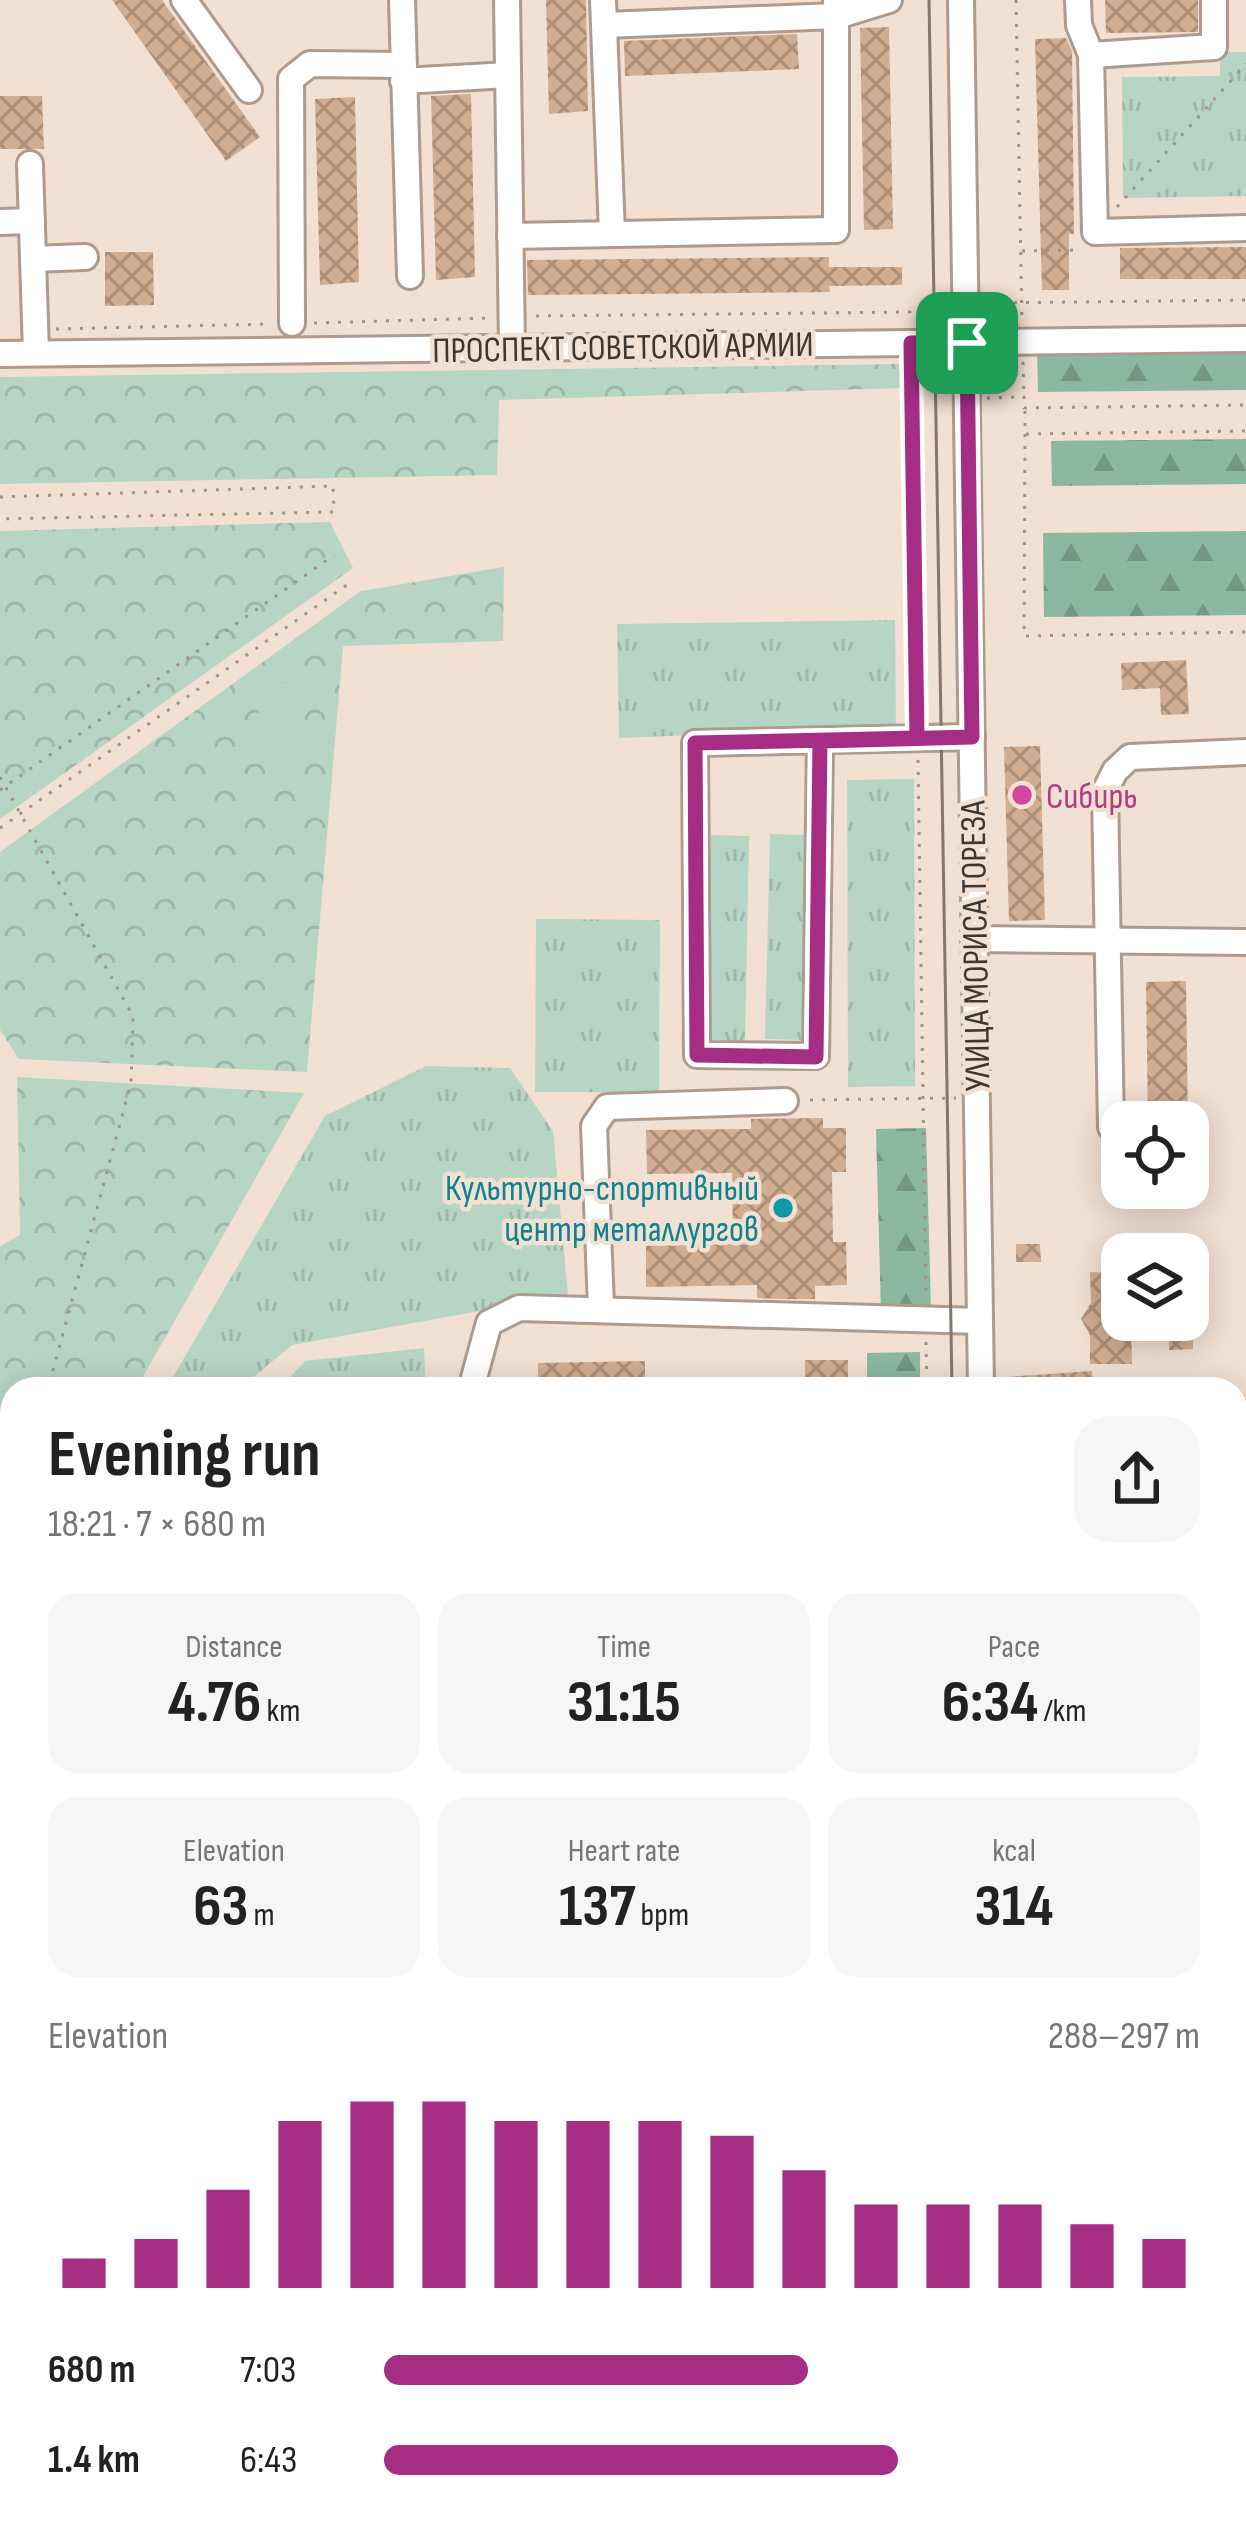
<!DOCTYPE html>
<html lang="en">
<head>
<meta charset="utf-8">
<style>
	body { margin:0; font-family:"Sofia Sans Condensed",sans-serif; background:#f6f6f6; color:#222; height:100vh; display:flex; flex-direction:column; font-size:45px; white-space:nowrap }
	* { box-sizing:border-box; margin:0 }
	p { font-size:39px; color:#767676 }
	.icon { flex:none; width:66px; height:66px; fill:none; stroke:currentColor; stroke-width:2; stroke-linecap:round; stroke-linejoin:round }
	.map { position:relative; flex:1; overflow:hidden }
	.sheet { position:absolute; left:0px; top:1377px; width:1248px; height:1152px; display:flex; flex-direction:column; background:#fff; border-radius:36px 36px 0 0; box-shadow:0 6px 30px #0003 }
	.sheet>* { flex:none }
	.controls { position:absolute; left:1101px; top:1101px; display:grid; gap:24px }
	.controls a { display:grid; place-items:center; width:108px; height:108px; border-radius:24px; background:#fff; box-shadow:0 6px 30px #0003; font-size:60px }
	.pin { position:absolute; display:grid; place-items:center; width:102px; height:102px; color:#fff; margin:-51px; border-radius:24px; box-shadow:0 6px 18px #0006 }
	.round { display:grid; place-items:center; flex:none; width:126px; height:126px; border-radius:36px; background:#f6f6f6 }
	.overview { display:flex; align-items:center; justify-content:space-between; height:204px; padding:0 48px }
	h1 { font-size:66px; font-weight:700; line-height:90px }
	.stats { display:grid; grid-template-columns:repeat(3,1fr); gap:18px; height:204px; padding:12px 48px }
	.stats div { display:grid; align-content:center; border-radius:30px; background:#f6f6f6; text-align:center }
	.stats b { font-size:60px; font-weight:700 }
	.stats small { font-size:33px; font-weight:400 }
	.stats p { font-size:33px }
	.chart { height:336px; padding:24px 48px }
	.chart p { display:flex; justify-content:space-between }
	.chart svg { width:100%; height:216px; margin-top:12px; stroke:#a52d84; stroke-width:6 }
	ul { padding:0 48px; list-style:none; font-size:39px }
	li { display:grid; grid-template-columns:192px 144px 1fr; align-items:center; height:90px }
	li i { height:30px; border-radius:15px; background:#a52d84 }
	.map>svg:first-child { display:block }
	.grass { fill:url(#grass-tufts) }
	.forest { fill:url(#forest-firs) }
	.park { fill:url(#park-crowns) }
	.pitch { fill:#b7d5c5 }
	.building { fill:url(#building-cross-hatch) }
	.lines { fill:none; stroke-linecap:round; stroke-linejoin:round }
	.minor-casing { stroke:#ac9b8e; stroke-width:30 }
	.path { stroke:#a09288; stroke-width:3; stroke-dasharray:3 9; stroke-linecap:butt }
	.minor { stroke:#fff; stroke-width:24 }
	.tram { stroke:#82776e; stroke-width:3 }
	.route-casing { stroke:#fff; stroke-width:24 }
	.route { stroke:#a52d84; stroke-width:15 }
	.hotel-dot { fill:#d1479c; stroke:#f2e0d2; stroke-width:4.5 }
	.culture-dot { fill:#0f9aa8; stroke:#f2e0d2; stroke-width:4.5 }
	.labels { text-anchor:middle; stroke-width:9; stroke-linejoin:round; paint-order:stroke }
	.street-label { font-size:36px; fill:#3e3631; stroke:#f2e0d2 }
	.hotel-label { font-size:36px; fill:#b23c85; stroke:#f2e0d2; text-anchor:start }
	.culture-label { font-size:36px; fill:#0d838f; stroke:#f2e0d2; text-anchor:end }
</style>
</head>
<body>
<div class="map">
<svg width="1246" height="2529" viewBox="0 0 1246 2529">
	<defs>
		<pattern id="grass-tufts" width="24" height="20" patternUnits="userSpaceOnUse" patternTransform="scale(3)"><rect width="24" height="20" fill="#b7d5c5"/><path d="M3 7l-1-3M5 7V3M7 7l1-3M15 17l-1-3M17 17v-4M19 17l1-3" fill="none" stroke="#9eb7aa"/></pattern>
		<pattern id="forest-firs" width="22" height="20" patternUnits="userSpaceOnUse" patternTransform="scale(3)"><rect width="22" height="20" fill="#8cb8a1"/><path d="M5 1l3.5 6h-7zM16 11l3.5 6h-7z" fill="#749684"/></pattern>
		<pattern id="park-crowns" width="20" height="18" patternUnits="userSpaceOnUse" patternTransform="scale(3)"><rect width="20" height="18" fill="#b7d5c5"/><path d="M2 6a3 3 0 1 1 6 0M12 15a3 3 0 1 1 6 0" fill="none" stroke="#9eb7aa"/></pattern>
		<pattern id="building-cross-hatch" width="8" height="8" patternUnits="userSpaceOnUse" patternTransform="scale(3)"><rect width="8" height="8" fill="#d1ad91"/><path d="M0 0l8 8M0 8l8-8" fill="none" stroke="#ab8e77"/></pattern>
	</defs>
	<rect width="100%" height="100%" fill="#f2e0d2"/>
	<!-- grass -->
	<g class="grass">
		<path d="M 1220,52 L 1246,52 L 1246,196 L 1123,198 L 1122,77 L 1220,76 Z"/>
		<path d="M 895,620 L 896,735 L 794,731 L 619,738 L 617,624 Z"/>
		<path d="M 914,779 L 915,1086 L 848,1087 L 847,780 Z"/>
		<path d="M 770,834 L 808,835 L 804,1040 L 765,1039 Z"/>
		<path d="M 711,835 L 749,836 L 745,1041 L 707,1040 Z"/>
		<path d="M 536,919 L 660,920 L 659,1092 L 535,1092 Z"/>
		<path d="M 426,1066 L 510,1068 L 553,1131 L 568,1295 L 292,1345 L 239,1389 L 166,1389 L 325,1116 Z"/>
		<path d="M 424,1348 L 426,1389 L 279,1389 L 305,1361 Z"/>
		<path d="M 12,1453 L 12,1596 L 0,1595 L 0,1457 Z"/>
	</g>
	<!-- forest -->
	<g class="forest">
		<path d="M 1246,345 L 1246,390 L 1038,392 L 1037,347 Z"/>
		<path d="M 1246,439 L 1246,484 L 1052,486 L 1051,441 Z"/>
		<path d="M 1246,531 L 1246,615 L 1044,617 L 1043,533 Z"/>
		<path d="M 926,1128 L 931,1310 L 881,1312 L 876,1129 Z"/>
		<path d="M 920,1352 L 920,1389 L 867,1389 L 867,1353 Z"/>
	</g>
	<!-- park -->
	<g class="park">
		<path d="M 899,364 L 903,388 L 499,400 L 497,475 L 0,484 L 0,377 Z"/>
		<path d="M 330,522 L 353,568 L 0,819 L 0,531 Z"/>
		<path d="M 504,567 L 503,641 L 343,646 L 307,1072 L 19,1059 L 0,1030 L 0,852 L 361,591 Z"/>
		<path d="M 17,1077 L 304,1093 L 136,1389 L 12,1389 L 12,1426 L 0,1429 L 0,1246 L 20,1235 Z"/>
	</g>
	<!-- pitch -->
	<path class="pitch" d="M 307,681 L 300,759 L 255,757 L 261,685 Z"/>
	<!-- building -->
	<g class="building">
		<path d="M 112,0 L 162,0 L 260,137 L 226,161 Z"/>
		<path d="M 546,0 L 586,0 L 588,111 L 549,114 Z"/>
		<path d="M 1105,0 L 1198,0 L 1198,32 L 1106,33 Z"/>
		<path d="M 889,27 L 893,229 L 864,230 L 860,28 Z"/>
		<path d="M 797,34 L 799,69 L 625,76 L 624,41 Z"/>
		<path d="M 1066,38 L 1072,51 L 1074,234 L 1069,234 L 1069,290 L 1042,290 L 1035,39 Z"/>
		<path d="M 471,94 L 475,277 L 436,280 L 431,96 Z"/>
		<path d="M 0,96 L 42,96 L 44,149 L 0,149 Z"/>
		<path d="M 355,97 L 359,282 L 320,285 L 315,99 Z"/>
		<path d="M 1246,247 L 1246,279 L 1120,279 L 1120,248 Z"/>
		<path d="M 105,252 L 153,252 L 154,305 L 105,306 Z"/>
		<path d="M 829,257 L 829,267 L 902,267 L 902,285 L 829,286 L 830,292 L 528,295 L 527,260 Z"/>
		<path d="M 1186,660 L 1189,714 L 1161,715 L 1160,688 L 1122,690 L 1121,663 Z"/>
		<path d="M 1040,746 L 1045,920 L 1009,921 L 1004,747 Z"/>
		<path d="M 1186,981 L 1188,1122 L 1148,1122 L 1146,982 Z"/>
		<path d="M 823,1118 L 823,1128 L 846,1128 L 846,1172 L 832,1172 L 833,1242 L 846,1242 L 847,1285 L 815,1286 L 815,1299 L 788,1299 L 757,1298 L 757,1285 L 646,1287 L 646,1246 L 733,1244 L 732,1173 L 647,1174 L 646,1130 L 751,1129 L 751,1119 Z"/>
		<path d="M 1016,1244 L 1040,1244 L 1041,1262 L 1016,1262 Z"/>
		<path d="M 1090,1272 L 1122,1273 L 1122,1320 L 1131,1320 L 1132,1364 L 1090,1364 L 1090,1335 L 1081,1319 L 1091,1303 Z"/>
		<path d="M 1168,1320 L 1193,1320 L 1193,1349 L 1169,1350 Z"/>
		<rect x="805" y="1360" width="43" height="29"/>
		<path d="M 645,1361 L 645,1389 L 538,1389 L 538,1363 Z"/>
		<path d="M 1092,1371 L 1093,1389 L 1006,1389 L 1006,1377 Z"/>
	</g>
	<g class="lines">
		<!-- minor casing -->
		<g class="minor-casing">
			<g id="minor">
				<path d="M 184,0 L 249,90"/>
				<path d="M 402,0 L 410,276"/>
				<path d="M 507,0 L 512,347"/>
				<path d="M 603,0 L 612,234"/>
				<path d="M 961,0 L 981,1389"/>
				<path d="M 1078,0 L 1079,25 L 1091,55 L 1214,47 L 1214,0"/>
				<path d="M 604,25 L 837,16 L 889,0"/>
				<path d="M 1091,55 L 1095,232 L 1246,228"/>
				<path d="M 403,81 L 508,75"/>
				<path d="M 30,164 L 36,353"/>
				<path d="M 0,222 L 32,221"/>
				<path d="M 510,236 L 836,230 L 836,0"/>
				<path d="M 33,259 L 85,257"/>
				<path d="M 292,323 L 291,79 L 310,64 L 403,65"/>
				<path d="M 0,354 L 1246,339"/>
				<path d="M 820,741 L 816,1056 L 697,1055 L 695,743 L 972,737"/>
				<path d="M 974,939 L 1246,942"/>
				<path d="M 1111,1127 L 1105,791 L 1115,771 L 1130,757 L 1246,752"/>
				<path d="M 601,1308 L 594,1126 L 607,1107 L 785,1101"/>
				<path d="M 471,1389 L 489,1323 L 519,1308 L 980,1321"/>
				<path d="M 1236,1426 L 1246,1414"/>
				<path d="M 1236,1461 L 1246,1471"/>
				<path d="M 1236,1553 L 1246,1563"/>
				<path d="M 1236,1739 L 1246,1750"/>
				<path d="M 0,1815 L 12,1822"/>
				<path d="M 1236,1817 L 1246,1808"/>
				<path d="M 0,1998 L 12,2007"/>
				<path d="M 0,2182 L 12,2192"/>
				<path d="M 1236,2226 L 1246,2218"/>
				<path d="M 1236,2295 L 1246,2305"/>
				<path d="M 0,2352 L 12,2363"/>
				<path d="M 1236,2493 L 1244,2501"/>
				<path d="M 154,2517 L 155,2529"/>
				<path d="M 524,2517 L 525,2529"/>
				<path d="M 633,2517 L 633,2529"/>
				<path d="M 1001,2517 L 1002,2529"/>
			</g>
		</g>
		<!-- path -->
		<g class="path">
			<path d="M 1016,0 L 1022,322"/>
			<path d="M 1117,207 L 1246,64"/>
			<path d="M 1022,251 L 1079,250"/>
			<path d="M 990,303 L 1246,300"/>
			<path d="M 536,316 L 910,312 L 911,318"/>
			<path d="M 314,323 L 490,318"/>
			<path d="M 56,329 L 268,324"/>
			<path d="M 1023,362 L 1024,397"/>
			<path d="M 911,364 L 917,714"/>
			<path d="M 987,398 L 1024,397 L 1024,408 L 1246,405"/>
			<path d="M 1025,411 L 1025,434 L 1246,431"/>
			<path d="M 1025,434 L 1024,636 L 1246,632"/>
			<path d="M 0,497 L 333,486 L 334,512 L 0,519"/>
			<path d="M 918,760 L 926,1296"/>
			<path d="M 0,777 L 133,1016 L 131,1083 L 48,1389"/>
			<path d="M 0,790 L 334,555"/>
			<path d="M 0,828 L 351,582"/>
			<path d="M 810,1100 L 956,1098"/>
			<path d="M 926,1342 L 927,1389"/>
			<path d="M 0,1453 L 12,1448"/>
			<path d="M 0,1667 L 12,1676"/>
			<path d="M 0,1861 L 12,1867"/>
			<path d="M 0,2412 L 12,2412"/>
			<path d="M 213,2517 L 420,2529"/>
			<path d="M 601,2517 L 602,2529"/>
			<path d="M 941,2529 L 942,2517"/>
		</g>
		<!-- minor -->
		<use href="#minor" class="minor"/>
		<!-- tram -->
		<g class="tram">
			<path d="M 929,0 L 952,1389"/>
			<path d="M 958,2529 L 964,2517"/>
		</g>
	</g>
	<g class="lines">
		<!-- route casing -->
		<g class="route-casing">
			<path id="route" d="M 967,343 L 972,737 L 820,741 L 816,1057 L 697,1055 L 695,743 L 917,738 L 911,343 L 967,343"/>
		</g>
		<!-- route -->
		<use href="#route" class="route"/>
	</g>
	<!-- markers -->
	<circle class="hotel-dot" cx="1022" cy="795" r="12"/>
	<circle class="culture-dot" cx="783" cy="1208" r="12"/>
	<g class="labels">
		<!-- street labels -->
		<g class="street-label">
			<text transform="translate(623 346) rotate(-1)" y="13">ПРОСПЕКТ СОВЕТСКОЙ АРМИИ</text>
			<text transform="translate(974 946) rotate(-91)" y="13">УЛИЦА МОРИСА ТОРЕЗА</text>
		</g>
		<!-- hotel labels -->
		<g class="hotel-label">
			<text x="1046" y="808">Сибирь</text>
		</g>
		<!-- culture labels -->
		<g class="culture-label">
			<text x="759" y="1200">Культурно-спортивный<tspan x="759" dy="41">центр металлургов</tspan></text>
		</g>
	</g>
</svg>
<div class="controls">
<a><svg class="icon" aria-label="locate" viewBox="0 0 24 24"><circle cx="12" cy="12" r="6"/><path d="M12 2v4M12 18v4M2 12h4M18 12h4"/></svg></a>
<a><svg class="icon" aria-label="layers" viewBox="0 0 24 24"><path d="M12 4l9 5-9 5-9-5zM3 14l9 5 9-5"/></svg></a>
</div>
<div class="pin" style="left:967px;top:343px;background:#1e9e55"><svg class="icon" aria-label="arrive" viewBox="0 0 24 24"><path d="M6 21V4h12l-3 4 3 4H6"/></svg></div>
<section class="sheet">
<div class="overview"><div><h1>Evening run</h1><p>18:21 · 7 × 680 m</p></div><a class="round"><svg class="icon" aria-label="share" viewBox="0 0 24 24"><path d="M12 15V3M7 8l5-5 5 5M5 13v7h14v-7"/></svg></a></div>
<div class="stats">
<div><p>Distance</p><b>4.76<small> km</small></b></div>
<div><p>Time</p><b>31:15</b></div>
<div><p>Pace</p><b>6:34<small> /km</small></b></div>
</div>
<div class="stats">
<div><p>Elevation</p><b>63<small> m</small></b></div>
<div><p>Heart rate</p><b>137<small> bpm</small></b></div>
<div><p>kcal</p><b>314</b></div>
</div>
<div class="chart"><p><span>Elevation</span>288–297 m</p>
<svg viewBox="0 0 160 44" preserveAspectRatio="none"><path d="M5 44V38M15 44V34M25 44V24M35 44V10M45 44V6M55 44V6M65 44V10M75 44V10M85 44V10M95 44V13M105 44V20M115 44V27M125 44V27M135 44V27M145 44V31M155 44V34"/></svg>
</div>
<ul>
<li><b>680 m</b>7:03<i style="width:52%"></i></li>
<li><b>1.4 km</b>6:43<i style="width:63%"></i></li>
</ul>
</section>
</div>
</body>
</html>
